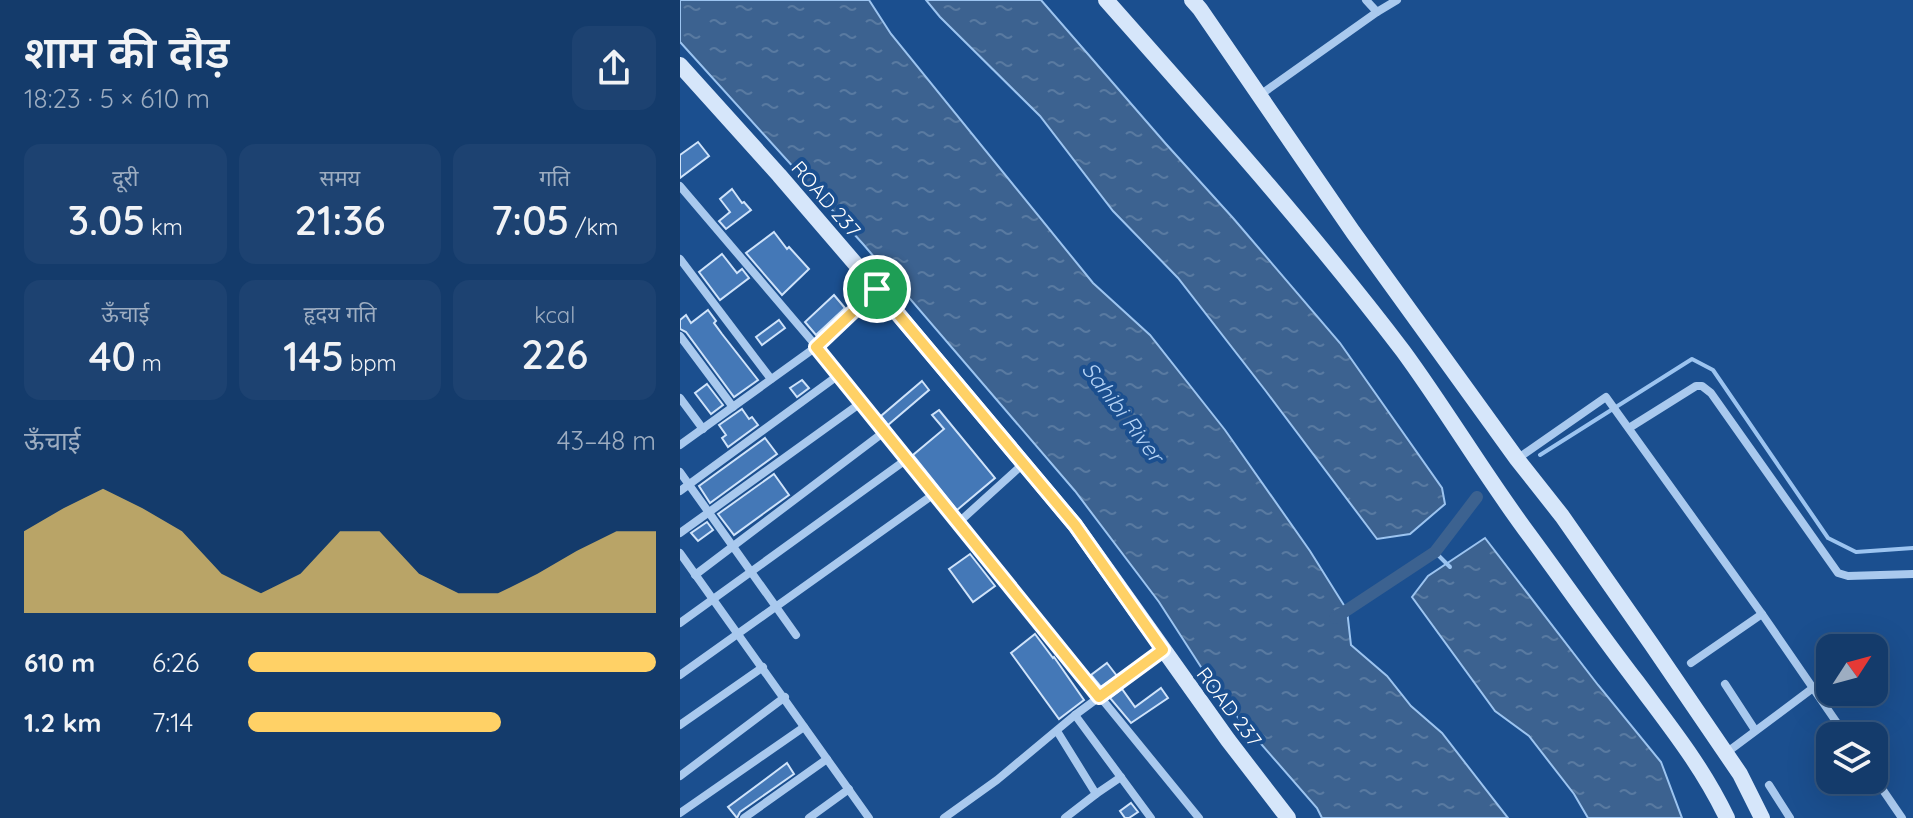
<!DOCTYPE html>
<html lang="hi">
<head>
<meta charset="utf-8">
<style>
	body { margin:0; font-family:Quicksand,"Noto Sans Devanagari",sans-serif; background:#1d4271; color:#f1f3f6; height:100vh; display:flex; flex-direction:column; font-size:30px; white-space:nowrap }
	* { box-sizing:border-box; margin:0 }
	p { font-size:26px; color:#9dadc1 }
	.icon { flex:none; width:44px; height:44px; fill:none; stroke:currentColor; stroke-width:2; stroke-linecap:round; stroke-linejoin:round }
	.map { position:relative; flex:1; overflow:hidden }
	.side { display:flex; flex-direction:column; background:#143b6b; width:680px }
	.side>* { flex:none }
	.needle { width:52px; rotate:54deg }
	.controls { position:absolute; left:1136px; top:634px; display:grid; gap:16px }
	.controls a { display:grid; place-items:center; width:72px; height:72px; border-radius:16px; background:#143b6b; box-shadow:0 8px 32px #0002,0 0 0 2px #33557e; font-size:40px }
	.pin { position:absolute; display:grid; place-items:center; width:68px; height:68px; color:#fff; margin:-34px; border:4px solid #fff; border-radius:50%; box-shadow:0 2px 8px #0007 }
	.round { display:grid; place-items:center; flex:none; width:84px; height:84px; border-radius:16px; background:#1d4271 }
	.summary { display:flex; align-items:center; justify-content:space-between; height:136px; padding:0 24px }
	h1 { font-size:44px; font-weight:600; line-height:60px }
	.metrics { display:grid; grid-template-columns:repeat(3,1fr); gap:12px; height:136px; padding:8px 24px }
	.metrics div { display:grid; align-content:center; border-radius:16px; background:#1d4271; text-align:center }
	.metrics b { font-size:40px; font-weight:600 }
	.metrics small { font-size:22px; font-weight:400 }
	.metrics p { font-size:22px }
	.chart { height:224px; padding:16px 24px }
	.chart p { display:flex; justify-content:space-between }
	.chart svg { width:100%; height:144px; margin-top:8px; fill:#ffd166; opacity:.7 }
	ul { padding:0 24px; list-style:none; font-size:26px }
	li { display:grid; grid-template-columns:128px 96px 1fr; align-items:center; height:60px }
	li i { height:20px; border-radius:10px; background:#ffd166 }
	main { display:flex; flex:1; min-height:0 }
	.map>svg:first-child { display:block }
	.water { fill:url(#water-ripples); stroke:#9cc4f0; stroke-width:2 }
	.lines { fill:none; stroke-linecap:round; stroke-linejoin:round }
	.stream { stroke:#9cc4f0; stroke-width:4 }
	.canal { stroke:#3c6290; stroke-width:12 }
	.building { fill:#4478b7; stroke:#cfe3fa; stroke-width:2 }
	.street { stroke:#a9c9ee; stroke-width:8 }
	.secondary { stroke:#d6e6fa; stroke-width:16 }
	.route-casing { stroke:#fff; stroke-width:16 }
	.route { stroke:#ffd166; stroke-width:10 }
	.labels { text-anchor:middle; stroke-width:8; stroke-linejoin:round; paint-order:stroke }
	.street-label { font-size:20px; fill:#fff; stroke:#1b4f8f }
	.water-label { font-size:22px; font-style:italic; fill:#b5d3f5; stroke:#1b4f8f }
</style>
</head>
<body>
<main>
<section class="side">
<div class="summary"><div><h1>शाम की दौड़</h1><p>18:23 · 5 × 610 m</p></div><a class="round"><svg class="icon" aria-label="share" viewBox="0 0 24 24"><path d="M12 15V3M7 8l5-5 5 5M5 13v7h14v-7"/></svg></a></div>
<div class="metrics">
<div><p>दूरी</p><b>3.05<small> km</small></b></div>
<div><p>समय</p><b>21:36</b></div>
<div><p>गति</p><b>7:05<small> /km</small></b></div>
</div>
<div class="metrics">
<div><p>ऊँचाई</p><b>40<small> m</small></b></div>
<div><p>हृदय गति</p><b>145<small> bpm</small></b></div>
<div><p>kcal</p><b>226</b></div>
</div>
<div class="chart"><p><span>ऊँचाई</span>43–48 m</p>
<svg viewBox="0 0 160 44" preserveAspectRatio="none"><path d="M0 44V19L10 12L20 6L30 12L40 19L50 32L60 38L70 32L80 19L90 19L100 32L110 38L120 38L130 32L140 25L150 19L160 19V44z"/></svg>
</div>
<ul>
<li><b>610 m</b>6:26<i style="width:100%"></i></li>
<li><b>1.2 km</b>7:14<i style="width:62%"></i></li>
</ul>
</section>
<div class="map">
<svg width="1233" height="818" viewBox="0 0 1233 818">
	<defs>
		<pattern id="water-ripples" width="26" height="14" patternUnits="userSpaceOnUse" patternTransform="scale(2)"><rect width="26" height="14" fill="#3c6290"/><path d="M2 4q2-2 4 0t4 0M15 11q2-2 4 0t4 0" fill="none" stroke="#597aa1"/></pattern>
	</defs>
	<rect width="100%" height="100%" fill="#1b4f8f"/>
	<!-- water -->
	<g class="water">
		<path d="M 0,0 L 189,0 L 211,34 L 413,283 L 470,335 L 545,430 L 630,551 L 667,610 L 671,645 L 707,676 L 731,706 L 762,733 L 828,818 L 642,818 L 637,808 L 541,698 L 479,602 L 395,491 L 183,244 L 0,42 Z"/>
		<path d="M 246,0 L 361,0 L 486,144 L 553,218 L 660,343 L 762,488 L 765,504 L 730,534 L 697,539 L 585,390 L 498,278 L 433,211 L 360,116 L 260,17 Z"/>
		<path d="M 805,538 L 918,685 L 981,762 L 1002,818 L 908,818 L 894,794 L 849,736 L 815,711 L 732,597 L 748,576 Z"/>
	</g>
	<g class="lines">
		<!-- stream -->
		<g class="stream">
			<path d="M 860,455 L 1012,359 L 1033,370 L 1148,538 L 1176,552 L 1233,548"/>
			<path d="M 755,552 L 770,567"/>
		</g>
		<!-- canal -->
		<path class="canal" d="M 655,618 L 755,552 L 797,497"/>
	</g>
	<!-- building -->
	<g class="building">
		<path d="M 18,142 L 29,156 L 0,178 L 0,155 Z"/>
		<path d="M 52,189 L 62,203 L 64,202 L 71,210 L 46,229 L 39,221 L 50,212 L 40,199 Z"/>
		<path d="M 94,232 L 107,249 L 109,247 L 129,269 L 102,295 L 66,253 Z"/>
		<path d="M 42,254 L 57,273 L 62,269 L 69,278 L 40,300 L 19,272 Z"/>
		<path d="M 154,295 L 165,308 L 136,335 L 125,322 Z"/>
		<path d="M 28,310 L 36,321 L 34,323 L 42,334 L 78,380 L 54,397 L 6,332 L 0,329 L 0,320 L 6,315 L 11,323 Z"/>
		<path d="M 99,320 L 105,328 L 82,345 L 76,337 Z"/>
		<path d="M 122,380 L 129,388 L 117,397 L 110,388 Z"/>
		<path d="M 242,381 L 249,390 L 208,425 L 201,416 Z"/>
		<path d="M 27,384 L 43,405 L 31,414 L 15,393 Z"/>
		<path d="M 62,409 L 69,419 L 72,417 L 78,425 L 48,447 L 42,438 L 46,435 L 39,425 Z"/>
		<path d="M 259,410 L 315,478 L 277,510 L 233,455 L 264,429 L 252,415 Z"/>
		<path d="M 85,438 L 97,454 L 30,503 L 19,486 Z"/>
		<path d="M 94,474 L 109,495 L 54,535 L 38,514 Z"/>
		<path d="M 27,522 L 33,530 L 18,541 L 11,533 Z"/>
		<path d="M 290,554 L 315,586 L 293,602 L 269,569 Z"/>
		<path d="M 355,634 L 373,658 L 374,657 L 404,700 L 379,719 L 331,653 Z"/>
		<path d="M 427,663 L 437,676 L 421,687 L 411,675 Z"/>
		<path d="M 481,688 L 488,698 L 451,723 L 430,698 L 442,689 L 455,707 Z"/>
		<path d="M 107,763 L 114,774 L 60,812 L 57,818 L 48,807 Z"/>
		<path d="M 451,803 L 458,812 L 449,818 L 445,818 L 440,811 Z"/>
	</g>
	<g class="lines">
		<!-- street -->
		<g class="street">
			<path d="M 686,0 L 697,12 L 717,0"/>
			<path d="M 580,95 L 697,12"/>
			<path d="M 0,186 L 160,374 L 204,432 L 519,818"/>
			<path d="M 0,259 L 91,379"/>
			<path d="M 0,336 L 53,407"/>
			<path d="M 0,398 L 23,429"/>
			<path d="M 949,428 L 1016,386 L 1022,386 L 1031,393 L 1158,573 L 1168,576 L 1233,574"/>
			<path d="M 0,445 L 136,347 L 196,289"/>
			<path d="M 837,459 L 926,397 L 1082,614 L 1166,736"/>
			<path d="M 0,472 L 116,635"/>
			<path d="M 0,491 L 160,374"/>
			<path d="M 278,523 L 343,464"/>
			<path d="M 0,533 L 182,402"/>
			<path d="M 0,553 L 189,818"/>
			<path d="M 15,575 L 204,432"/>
			<path d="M 0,623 L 227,459"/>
			<path d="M 1011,663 L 1082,614"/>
			<path d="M 0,675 L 254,494"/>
			<path d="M 1045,684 L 1075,730"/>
			<path d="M 395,715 L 471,818"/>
			<path d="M 0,725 L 83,667"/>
			<path d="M 377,731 L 416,794 L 385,818"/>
			<path d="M 1046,753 L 1133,688"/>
			<path d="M 0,776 L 105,697"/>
			<path d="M 1194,777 L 1222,818"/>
			<path d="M 1089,785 L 1110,818"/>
			<path d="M 416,794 L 441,777"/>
			<path d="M 0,813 L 124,727"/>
			<path d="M 64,818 L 147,759"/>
			<path d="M 129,818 L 169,789"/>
			<path d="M 264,818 L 317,780 L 395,715 L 483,650"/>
		</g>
		<!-- secondary -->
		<g class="secondary">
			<path d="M 426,0 C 527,114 631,230 723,351 C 767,411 805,476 850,536 C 886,585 920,634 957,682 C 991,728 1022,766 1047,818"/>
			<path d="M 512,0 L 520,9 L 673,232 L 837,459 L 882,516 L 972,645 L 1060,774 L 1082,818"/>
			<path d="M 0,65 L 99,175 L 197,289 L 395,525 L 548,740 L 608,818"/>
		</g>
	</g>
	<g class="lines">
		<!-- route casing -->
		<g class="route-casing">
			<path id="route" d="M 197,289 L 395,525 L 483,650 L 419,697 L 136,347 Z"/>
		</g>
		<!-- route -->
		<use href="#route" class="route"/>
	</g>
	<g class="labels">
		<!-- street labels -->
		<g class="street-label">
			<text transform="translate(146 199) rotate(49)" y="7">ROAD 237</text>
			<text transform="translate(549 707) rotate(53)" y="7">ROAD 237</text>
		</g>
		<!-- water labels -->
		<g class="water-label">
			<text transform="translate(443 412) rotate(53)" y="8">Sahibi River</text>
		</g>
	</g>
</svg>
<div class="controls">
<a><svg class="needle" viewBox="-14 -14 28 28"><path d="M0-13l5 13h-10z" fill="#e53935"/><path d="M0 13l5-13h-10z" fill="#9dadc1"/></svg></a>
<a><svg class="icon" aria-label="layers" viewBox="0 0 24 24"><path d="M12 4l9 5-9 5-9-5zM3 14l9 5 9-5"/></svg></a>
</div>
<div class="pin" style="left:197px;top:289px;background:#1e9e55"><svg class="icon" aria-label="arrive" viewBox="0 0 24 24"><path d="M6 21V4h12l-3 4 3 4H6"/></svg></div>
</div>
</main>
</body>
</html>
